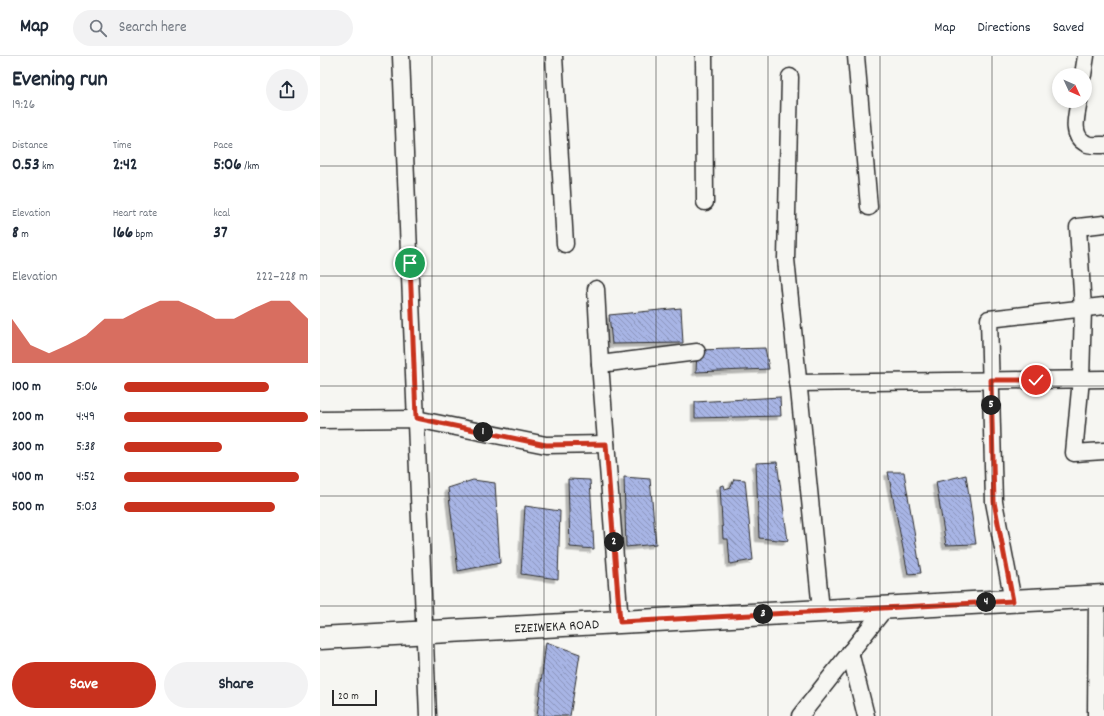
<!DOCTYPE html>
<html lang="en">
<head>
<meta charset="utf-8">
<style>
	body { margin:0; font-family:Dekko,sans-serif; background:#f2f2f3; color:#1f2937; height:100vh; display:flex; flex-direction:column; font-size:15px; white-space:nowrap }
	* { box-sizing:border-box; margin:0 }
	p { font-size:13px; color:#747a83 }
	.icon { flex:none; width:22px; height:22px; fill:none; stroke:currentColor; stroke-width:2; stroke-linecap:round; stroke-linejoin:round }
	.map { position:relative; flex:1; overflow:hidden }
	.details { display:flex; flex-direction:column; background:#fff; width:320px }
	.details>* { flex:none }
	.needle { width:26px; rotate:134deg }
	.tools { position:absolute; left:732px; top:12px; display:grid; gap:8px }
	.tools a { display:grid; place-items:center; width:40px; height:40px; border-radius:50%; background:#fff; box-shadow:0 2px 6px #0003; font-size:20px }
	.scale { position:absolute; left:12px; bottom:10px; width:45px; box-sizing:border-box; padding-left:4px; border:2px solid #2b2b2b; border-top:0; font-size:11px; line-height:14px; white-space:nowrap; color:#2b2b2b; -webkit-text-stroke:3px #f6f6f2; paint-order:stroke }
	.pin { position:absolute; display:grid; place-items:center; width:34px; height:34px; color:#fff; margin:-17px; border:2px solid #fff; border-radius:50%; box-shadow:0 1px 4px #0007 }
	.km { position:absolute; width:20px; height:20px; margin:-10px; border-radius:50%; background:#222; color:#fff; font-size:11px; line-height:20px; text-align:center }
	.round { display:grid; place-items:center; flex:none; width:42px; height:42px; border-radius:21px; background:#f2f2f3 }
	.summary { display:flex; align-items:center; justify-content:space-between; height:68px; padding:0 12px }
	h1 { font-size:22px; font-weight:700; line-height:30px }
	.figures { display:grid; grid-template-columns:repeat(3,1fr); gap:6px; height:68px; padding:4px 12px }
	.figures div { display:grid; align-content:center }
	.figures b { font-size:17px; font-weight:700 }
	.figures small { font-size:11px; font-weight:400 }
	.figures p { font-size:11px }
	.chart { height:112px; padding:8px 12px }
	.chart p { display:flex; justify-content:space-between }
	.chart svg { width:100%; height:72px; margin-top:4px; fill:#c8321e; opacity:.7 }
	.primary-button { display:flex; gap:8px; margin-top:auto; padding:8px 12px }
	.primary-button a { flex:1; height:46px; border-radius:24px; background:#c8321e; color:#fff; font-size:16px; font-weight:700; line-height:46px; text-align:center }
	.primary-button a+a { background:#f2f2f3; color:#1f2937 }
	ul { padding:0 12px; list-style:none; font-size:13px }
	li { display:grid; grid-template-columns:64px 48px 1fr; align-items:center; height:30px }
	li i { height:10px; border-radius:5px; background:#c8321e }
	header { display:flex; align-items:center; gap:24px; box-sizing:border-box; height:56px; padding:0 20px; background:#fff; border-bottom:1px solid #e0e1e3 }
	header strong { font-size:19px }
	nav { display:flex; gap:22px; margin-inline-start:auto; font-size:14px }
	.search { width:280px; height:36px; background:#f2f2f3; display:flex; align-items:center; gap:10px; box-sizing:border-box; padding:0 14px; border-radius:22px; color:#747a83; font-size:15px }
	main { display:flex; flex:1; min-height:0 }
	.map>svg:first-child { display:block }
	.building { fill:url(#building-back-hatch); stroke:#2b2b2b; filter:url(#shadow) }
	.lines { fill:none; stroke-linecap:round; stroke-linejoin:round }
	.minor-casing { stroke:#2b2b2b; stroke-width:19 }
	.secondary-casing { stroke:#2b2b2b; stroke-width:25 }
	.minor { stroke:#f6f6f2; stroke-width:16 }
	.secondary { stroke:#f6f6f2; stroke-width:22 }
	.route-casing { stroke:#fff; stroke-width:8 }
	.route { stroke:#c8321e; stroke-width:5 }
	.grid { fill:none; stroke:#2b2b2b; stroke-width:1; stroke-opacity:0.55 }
	.labels { text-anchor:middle; stroke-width:3.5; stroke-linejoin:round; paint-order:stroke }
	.street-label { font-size:14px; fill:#2b2b2b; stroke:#f6f6f2 }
</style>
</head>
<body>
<header>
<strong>Map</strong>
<div class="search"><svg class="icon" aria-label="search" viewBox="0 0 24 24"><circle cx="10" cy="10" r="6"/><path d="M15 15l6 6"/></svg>Search here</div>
<nav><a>Map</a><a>Directions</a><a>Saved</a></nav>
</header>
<main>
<section class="details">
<div class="summary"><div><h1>Evening run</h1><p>19:26</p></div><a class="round"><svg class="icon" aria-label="share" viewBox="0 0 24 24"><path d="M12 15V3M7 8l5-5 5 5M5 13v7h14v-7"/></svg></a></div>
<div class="figures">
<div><p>Distance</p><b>0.53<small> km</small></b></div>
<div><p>Time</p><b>2:42</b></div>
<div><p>Pace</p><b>5:06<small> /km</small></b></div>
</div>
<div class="figures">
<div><p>Elevation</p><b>8<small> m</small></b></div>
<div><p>Heart rate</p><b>166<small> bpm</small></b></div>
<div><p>kcal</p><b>37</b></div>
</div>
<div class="chart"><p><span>Elevation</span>222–228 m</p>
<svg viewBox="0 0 160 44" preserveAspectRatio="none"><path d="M0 44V17L10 33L20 38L30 33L40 27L50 17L60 17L70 11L80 6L90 6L100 11L110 17L120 17L130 11L140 6L150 6L160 17V44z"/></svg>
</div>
<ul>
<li><b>100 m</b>5:06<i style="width:79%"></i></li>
<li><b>200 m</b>4:49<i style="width:100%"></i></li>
<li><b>300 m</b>5:38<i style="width:53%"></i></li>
<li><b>400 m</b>4:52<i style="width:95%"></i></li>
<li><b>500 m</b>5:03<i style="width:82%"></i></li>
</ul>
<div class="primary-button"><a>Save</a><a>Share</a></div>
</section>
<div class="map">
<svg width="784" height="660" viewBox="0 0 784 660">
	<defs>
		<pattern id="building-back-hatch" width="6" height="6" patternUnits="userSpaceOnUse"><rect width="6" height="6" fill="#a8b5e5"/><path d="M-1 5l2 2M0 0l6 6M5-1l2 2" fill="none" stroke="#8993ba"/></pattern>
		<filter id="shadow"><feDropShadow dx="-3.5" dy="3.5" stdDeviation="0" flood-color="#0004"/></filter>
	</defs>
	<rect width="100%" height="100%" fill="#f6f6f2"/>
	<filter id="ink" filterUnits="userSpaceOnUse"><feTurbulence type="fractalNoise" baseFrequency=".025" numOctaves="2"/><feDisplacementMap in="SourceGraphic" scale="8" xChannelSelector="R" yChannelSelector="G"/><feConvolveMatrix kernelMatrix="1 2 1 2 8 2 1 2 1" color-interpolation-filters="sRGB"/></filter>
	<g filter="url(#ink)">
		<!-- building -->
		<g class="building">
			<path d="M 361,252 L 363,287 L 292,288 L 289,259 Z"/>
			<path d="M 445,292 L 449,313 L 376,316 L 377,294 Z"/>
			<path d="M 460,341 L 461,360 L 375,362 L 375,346 Z"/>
			<path d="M 457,406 L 468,485 L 439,482 L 436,407 Z"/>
			<path d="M 568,416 L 584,416 L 601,517 L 588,518 Z"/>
			<path d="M 646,419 L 656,488 L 626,489 L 616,426 Z"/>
			<path d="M 304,421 L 330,423 L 336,488 L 306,491 Z"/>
			<path d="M 248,423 L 270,424 L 274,493 L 250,491 Z"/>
			<path d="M 414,423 L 425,424 L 433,504 L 410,508 L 408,483 L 403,483 L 400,430 L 404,429 L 405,433 L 411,431 Z"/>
			<path d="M 153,424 L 175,427 L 180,507 L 138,515 L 128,432 Z"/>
			<path d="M 205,450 L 240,455 L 238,523 L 201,518 Z"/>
			<path d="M 226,586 L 260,598 L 250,660 L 217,660 Z"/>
		</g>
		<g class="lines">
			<!-- minor casing -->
			<g class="minor-casing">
				<g id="minor">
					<path d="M 81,0 L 108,660"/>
					<path d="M 234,0 L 245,188"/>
					<path d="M 384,0 L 385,146"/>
					<path d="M 536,0 L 549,151"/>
					<path d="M 763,19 L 766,0"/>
					<path d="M 470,21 L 466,203 L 501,554"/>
					<path d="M 759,45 C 757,58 750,79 765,87 C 769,90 779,89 784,89"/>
					<path d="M 784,168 L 758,171 L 763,253 L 761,323 L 754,397 L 784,395"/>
					<path d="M 276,233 L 280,308 L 300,566"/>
					<path d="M 280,308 L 377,296"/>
					<path d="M 478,327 L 784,323"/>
					<path d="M 0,364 L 96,363 L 226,389 L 286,388"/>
					<path d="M 693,545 L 674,446 L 669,263 L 784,250"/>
					<path d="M 530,596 L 546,660"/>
					<path d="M 480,660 L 566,551"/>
					<path d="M 776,660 L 777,540"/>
				</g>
			</g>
			<!-- secondary casing -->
			<g class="secondary-casing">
				<g id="secondary">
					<path id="s1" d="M 0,582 L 784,540"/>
				</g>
			</g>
			<!-- minor -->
			<use href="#minor" class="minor"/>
			<!-- secondary -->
			<use href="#secondary" class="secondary"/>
		</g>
	</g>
	<g class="lines" filter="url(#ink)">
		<!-- route casing -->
		<g class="route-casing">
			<path id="route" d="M 90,207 L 96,362 L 226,389 L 286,388 L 300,566 L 693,545 L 674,446 L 671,324 L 716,324"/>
		</g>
		<!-- route -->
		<use href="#route" class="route"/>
	</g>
	<!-- grid -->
	<path class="grid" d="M 112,0 L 112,660M 224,0 L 224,660M 336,0 L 336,660M 448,0 L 448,660M 560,0 L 560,660M 672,0 L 672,660M 0,110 L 784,110M 0,220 L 784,220M 0,330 L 784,330M 0,440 L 784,440M 0,550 L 784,550"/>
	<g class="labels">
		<!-- street labels -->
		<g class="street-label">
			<text dy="5" stroke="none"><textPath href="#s1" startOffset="237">EZEIWEKA ROAD</textPath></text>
		</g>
	</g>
</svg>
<div class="tools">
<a><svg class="needle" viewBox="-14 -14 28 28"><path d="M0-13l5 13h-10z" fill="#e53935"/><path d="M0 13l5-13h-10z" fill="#747a83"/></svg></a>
</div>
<div class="scale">20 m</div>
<div class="pin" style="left:90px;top:207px;background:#1e9e55"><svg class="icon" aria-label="arrive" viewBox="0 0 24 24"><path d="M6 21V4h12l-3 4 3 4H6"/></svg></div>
<div class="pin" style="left:716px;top:324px;background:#d93025"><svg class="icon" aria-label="check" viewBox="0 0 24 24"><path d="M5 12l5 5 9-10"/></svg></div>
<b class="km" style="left:163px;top:376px">1</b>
<b class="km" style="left:294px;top:486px">2</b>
<b class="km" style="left:443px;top:558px">3</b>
<b class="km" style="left:666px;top:546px">4</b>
<b class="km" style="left:671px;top:349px">5</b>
</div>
</main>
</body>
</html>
